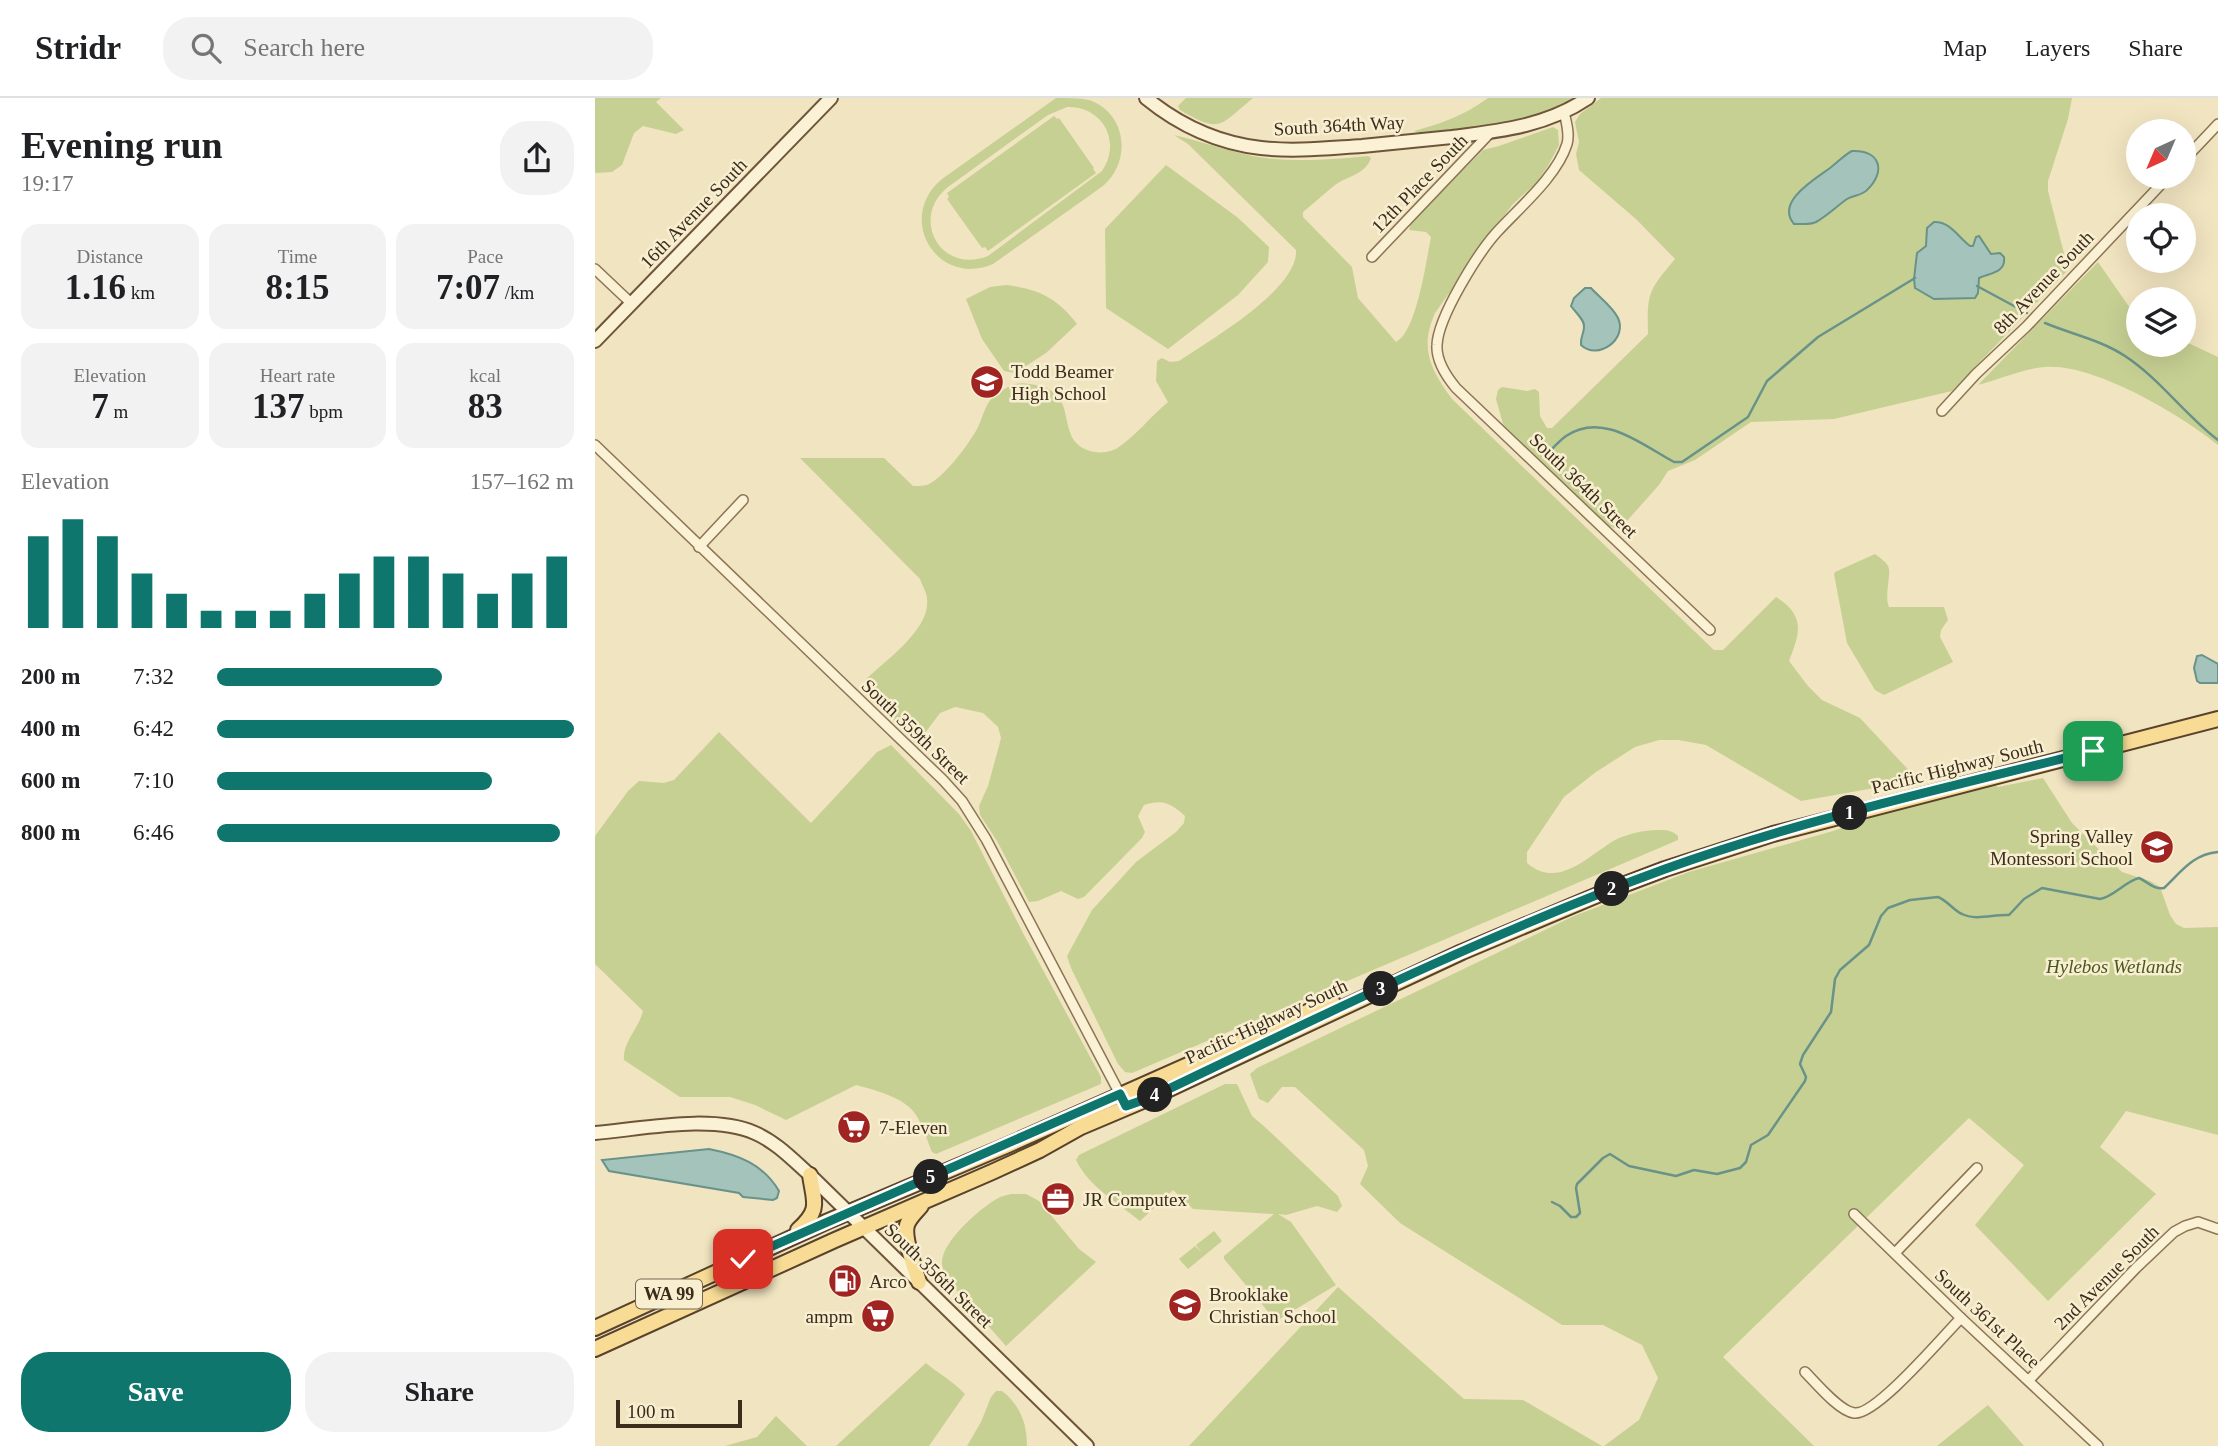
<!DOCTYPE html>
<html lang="en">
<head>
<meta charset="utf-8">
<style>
	body { margin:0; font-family:"Times New Roman",serif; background:#f2f2f2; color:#202124; height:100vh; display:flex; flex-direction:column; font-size:26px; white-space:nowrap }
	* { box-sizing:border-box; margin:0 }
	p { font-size:23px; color:#757577 }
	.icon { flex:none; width:38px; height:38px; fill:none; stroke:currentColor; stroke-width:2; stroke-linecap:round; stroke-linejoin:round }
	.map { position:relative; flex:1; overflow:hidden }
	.side { display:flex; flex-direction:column; background:#fff; width:595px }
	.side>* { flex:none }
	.needle { width:46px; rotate:224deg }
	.tools { position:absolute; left:1531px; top:21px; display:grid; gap:14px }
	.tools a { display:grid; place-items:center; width:70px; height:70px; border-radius:50%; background:#fff; box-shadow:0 7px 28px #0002; font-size:35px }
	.scale { position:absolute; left:21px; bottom:18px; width:126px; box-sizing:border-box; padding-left:7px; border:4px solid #3b2c1c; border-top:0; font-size:19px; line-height:24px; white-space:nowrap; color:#3b2c1c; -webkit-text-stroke:5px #f8eed0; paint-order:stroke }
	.pin { position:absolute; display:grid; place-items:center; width:60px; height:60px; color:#fff; margin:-30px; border-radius:14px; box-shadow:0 4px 10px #0006 }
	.km { position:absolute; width:35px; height:35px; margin:-18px; border-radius:50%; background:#222; color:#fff; font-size:19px; line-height:35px; text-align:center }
	.round { display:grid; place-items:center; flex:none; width:74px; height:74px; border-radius:28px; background:#f2f2f2 }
	.summary { display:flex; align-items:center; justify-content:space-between; height:119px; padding:0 21px }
	h1 { font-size:38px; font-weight:700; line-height:52px }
	.metrics { display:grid; grid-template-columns:repeat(3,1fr); gap:10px; height:119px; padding:7px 21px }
	.metrics div { display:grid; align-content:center; border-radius:18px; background:#f2f2f2; text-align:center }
	.metrics b { font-size:35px; font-weight:700 }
	.metrics small { font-size:19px; font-weight:400 }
	.metrics p { font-size:19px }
	.chart { height:196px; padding:14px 21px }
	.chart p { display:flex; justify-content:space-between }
	.chart svg { width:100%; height:126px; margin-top:7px; stroke:#0f766e; stroke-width:6 }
	.cta { display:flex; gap:14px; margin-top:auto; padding:14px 21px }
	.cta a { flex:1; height:80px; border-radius:28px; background:#0f766e; color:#fff; font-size:28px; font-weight:700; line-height:80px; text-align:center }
	.cta a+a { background:#f2f2f2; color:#202124 }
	ul { padding:0 21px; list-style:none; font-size:23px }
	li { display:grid; grid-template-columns:112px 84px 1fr; align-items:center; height:52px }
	li i { height:18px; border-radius:9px; background:#0f766e }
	header { display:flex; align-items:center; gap:42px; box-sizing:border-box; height:98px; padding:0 35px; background:#fff; border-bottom:2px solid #e0e0e0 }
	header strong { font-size:33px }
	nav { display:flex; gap:38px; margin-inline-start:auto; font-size:24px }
	.search { width:490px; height:63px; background:#f2f2f2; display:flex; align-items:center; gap:18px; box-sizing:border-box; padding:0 24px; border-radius:28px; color:#757577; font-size:26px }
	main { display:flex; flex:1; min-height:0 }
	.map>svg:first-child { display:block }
	.green { fill:#c7d093; fill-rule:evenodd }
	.water { fill:#a3c3bb; stroke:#699289; stroke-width:2 }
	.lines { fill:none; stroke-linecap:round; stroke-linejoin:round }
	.stream { stroke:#699289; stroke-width:2.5 }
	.street-casing { stroke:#8c7556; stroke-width:12 }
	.secondary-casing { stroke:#6e553a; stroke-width:16 }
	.primary-casing { stroke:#59422b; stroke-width:18 }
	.street { stroke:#fbf1d4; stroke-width:9 }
	.secondary { stroke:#fbf1d4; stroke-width:12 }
	.primary { stroke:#f8dc95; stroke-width:14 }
	.route-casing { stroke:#fff; stroke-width:14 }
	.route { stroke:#0f766e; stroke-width:9 }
	.labels { text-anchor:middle; stroke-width:5; stroke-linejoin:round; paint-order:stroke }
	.shield { fill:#f8eed0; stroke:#746652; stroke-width:2 }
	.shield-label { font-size:18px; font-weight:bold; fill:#3b2c1c }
	.street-label { font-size:19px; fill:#3b2c1c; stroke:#f8eed0 }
	.poi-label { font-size:19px; fill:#3b2c1c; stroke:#f8eed0; text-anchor:start }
	.park-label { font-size:19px; font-style:italic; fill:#495921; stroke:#f8eed0 }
</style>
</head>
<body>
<header>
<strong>Stridr</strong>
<div class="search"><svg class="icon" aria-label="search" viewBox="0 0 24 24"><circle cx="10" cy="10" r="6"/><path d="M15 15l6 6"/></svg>Search here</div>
<nav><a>Map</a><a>Layers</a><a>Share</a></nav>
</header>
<main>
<section class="side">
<div class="summary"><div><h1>Evening run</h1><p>19:17</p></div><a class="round"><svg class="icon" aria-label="share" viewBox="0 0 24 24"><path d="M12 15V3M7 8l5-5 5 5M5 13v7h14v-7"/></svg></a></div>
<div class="metrics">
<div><p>Distance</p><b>1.16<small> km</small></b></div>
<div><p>Time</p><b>8:15</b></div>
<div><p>Pace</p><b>7:07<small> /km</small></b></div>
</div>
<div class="metrics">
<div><p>Elevation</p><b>7<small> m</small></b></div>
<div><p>Heart rate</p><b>137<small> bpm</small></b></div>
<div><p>kcal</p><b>83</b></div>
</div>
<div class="chart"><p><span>Elevation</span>157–162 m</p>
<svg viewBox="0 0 160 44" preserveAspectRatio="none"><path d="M5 44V12M15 44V6M25 44V12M35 44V25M45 44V32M55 44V38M65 44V38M75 44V38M85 44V32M95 44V25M105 44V19M115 44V19M125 44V25M135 44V32M145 44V25M155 44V19"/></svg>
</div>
<ul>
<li><b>200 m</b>7:32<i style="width:63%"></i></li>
<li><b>400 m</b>6:42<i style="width:100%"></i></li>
<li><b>600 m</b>7:10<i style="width:77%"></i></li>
<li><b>800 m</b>6:46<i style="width:96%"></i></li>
</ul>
<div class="cta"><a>Save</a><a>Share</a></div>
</section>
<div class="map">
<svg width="1623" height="1348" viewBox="0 0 1623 1348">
	<rect width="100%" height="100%" fill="#f1e4c0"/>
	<!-- green -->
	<g class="green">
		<path d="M 0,0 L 66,0 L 61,4 L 89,32 L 81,36 L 48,28 L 39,35 L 27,67 L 17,74 L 0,75 Z"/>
		<path d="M 461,0 C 472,0 484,0 494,2 C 532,15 537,63 508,88 L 398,166 C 342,190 300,120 347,81 ZM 472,9 C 508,8 527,44 507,73 L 393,158 C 346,177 314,120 353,89 L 453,17 Z"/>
		<path d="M 591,0 L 658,0 C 624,28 626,36 585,12 L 583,8 Z"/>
		<path d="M 893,0 L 978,0 C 945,23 900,28 862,32 C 848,34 831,39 819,33 C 848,25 868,18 893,0 Z"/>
		<path d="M 1006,0 L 1477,0 L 1473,21 L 1453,83 L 1453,93 L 1472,167 L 1471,174 L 1357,293 L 1239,321 L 1156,324 L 1100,362 L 1073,373 L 1064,387 L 1031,424 L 1020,430 L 1010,427 L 923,344 L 908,326 L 901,301 L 903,292 L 907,289 L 932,293 L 940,291 L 944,294 L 945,318 L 952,330 L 957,330 L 1053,236 C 1052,195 1053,193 1080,161 L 1042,122 L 984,72 L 981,56 L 984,44 L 980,24 L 985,16 Z"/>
		<path d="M 459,18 L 462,21 L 464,20 L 499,70 L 498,71 L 501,75 L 393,153 L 390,149 L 387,150 L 352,101 L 354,99 L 352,95 Z"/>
		<path d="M 958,29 L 963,32 L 964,47 L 953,68 L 942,84 L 917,107 L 840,215 C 824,251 836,272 857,301 L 1119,552 L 1128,552 L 1181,499 C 1211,518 1205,535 1194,563 L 1213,588 L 1227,602 L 1265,620 L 1321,680 L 1319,683 L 1206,703 L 1111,647 L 1083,642 L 1064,642 L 1040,649 L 1001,674 L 969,699 L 932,754 L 932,765 C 963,792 993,758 1020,742 C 1032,736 1049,732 1063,732 C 1072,732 1076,732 1083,738 L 1083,742 L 537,975 L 530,974 L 523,966 L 476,870 L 472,858 L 497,812 L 541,764 L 581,734 L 589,725 L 590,718 C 576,705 567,701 549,707 L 543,718 L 550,734 L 547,740 L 489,799 L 483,801 L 466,793 L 443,803 L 434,804 L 402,743 L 385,717 L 384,708 L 393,688 L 404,648 L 406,640 L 403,629 L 388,615 L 360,609 L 345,615 L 327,639 C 306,636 284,605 269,589 L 270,582 C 290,563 336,531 332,501 C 332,495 327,487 325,481 L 205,360 L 289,360 L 318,388 C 323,388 330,388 334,386 C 350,378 375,345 383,329 C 387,321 389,311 394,304 C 398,297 412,289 420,286 C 427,284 435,286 441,287 C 489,296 455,346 500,354 C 507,355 514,354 521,351 C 540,339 556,318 573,304 L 561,283 L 562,263 L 567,260 L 575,264 L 584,263 C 614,243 704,191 701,152 L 593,46 L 579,37 C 604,43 628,51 653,57 C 689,65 736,62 773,58 L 776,60 C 770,77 752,78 740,87 C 729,96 719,105 708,114 L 708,119 L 757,169 L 763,200 L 801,244 C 822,233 831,163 836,139 L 831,134 L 814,132 L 816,125 L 888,52 L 904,48 Z"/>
		<path d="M 571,67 L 642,119 L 674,149 L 673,164 L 643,197 L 573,251 L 511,210 L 510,131 Z"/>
		<path d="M 1503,164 L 1535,210 L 1543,215 L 1544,247 L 1589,247 L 1589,243 L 1623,259 L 1623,347 C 1586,317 1499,265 1450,269 C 1431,270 1402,282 1383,287 Z"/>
		<path d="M 411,187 C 444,191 462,200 482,226 L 451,255 L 420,275 L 409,273 L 387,241 L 371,201 L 395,189 Z"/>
		<path d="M 1280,456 C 1284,459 1291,464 1293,468 C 1297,476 1289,496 1294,509 L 1349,509 L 1353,522 L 1346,532 L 1345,539 L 1358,564 L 1289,597 L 1280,592 L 1252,545 L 1239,476 L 1240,474 Z"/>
		<path d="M 124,634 L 216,725 L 282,654 L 296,647 L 364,716 L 376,733 L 429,837 L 506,979 L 506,986 L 341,1056 L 337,1054 C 332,1042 328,1028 321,1017 C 310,999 279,992 261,987 L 191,1022 L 160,1007 L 135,999 L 85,999 L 29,962 C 27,945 44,930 48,913 L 0,866 L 0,738 L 33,693 L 44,683 L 69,685 L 79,682 Z"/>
		<path d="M 1448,680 L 1477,725 L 1527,774 L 1555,783 L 1565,789 L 1575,817 L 1581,826 L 1589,830 L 1623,829 L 1623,1037 L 1531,1013 L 1505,1049 L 1561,1096 L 1453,1203 L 1380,1127 L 1429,1067 L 1374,1020 L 1128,1259 L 1219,1348 L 1009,1348 L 1044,1322 L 1063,1280 L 1047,1247 L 1008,1227 L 967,1227 L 805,1125 L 765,1086 L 773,1068 L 769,1052 L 700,989 L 687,989 L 673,1005 L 664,1001 L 655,976 L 662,970 L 979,818 L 1094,774 L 1238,733 L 1298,711 L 1400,687 L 1403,689 Z"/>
		<path d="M 630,986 L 642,986 L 657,1018 L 671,1030 L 743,1098 L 747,1108 L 742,1114 L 722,1108 L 691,1117 L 683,1116 L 696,1124 L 741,1187 L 681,1223 L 629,1161 L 629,1158 L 679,1116 L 598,1111 L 578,1092 L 545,1123 C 523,1105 493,1088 481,1062 L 484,1057 Z"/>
		<path d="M 416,1096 L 431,1096 L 444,1103 L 484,1151 L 501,1164 L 411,1248 L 356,1186 C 352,1180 347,1173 347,1165 C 346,1145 383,1112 400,1102 C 404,1099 411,1097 416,1096 Z"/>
		<path d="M 619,1133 L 627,1143 L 593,1171 L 584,1161 L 600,1148 L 606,1154 L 601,1147 Z"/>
		<path d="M 743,1189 L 869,1301 L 928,1302 L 1007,1348 L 594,1348 Z"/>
		<path d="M 331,1265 C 344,1276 358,1283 370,1296 L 334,1348 L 241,1348 Z"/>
		<path d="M 401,1293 L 407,1293 C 425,1307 432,1325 432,1348 L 372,1348 L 386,1324 L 396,1299 Z"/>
		<path d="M 1393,1307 L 1429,1348 L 1342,1348 Z"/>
		<path d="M 181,1318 L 212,1348 L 130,1348 L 162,1339 Z"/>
	</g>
	<!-- water -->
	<g class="water">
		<path d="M 1257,53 C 1286,52 1291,74 1272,92 C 1268,97 1259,97 1252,101 C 1242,108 1232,118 1221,124 C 1215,127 1206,126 1199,126 C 1180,104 1220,81 1235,70 C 1242,65 1249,57 1257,53 Z"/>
		<path d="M 1339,124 C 1355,123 1363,139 1375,148 L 1378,148 L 1381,139 L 1384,138 L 1396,156 L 1405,155 L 1409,159 C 1411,175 1395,175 1384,180 L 1383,195 L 1380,200 L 1339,201 L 1320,190 L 1319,181 L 1322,155 L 1331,148 L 1332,130 Z"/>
		<path d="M 990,190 L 996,190 C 1004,199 1018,209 1023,220 C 1033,241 1003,263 986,247 C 985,239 989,236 989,229 C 990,222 980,214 976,208 L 979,200 Z"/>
		<path d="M 1607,557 L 1623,566 L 1623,585 L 1605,585 L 1602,583 L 1599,570 L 1602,558 Z"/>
		<path d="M 114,1051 C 144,1057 168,1066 184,1093 L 182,1100 L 178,1102 L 148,1099 L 144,1095 L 14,1073 L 7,1062 Z"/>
	</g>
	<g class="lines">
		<!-- stream -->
		<g class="stream">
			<path d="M 1382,188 L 1432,215"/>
			<path d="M 1450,225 C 1476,236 1506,242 1530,258 C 1565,281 1590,317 1623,342"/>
			<path d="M 951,357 C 957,351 964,343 971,338 C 1008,313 1047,347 1079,364 L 1087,364 L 1153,319 L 1172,283 L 1223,239 L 1320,180"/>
			<path d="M 957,1104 L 965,1108 L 976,1119 L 981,1119 L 985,1115 L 981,1090 L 982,1086 L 1008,1060 L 1015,1056 L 1034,1068 L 1081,1078 L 1099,1072 L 1122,1076 L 1145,1070 L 1151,1064 L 1156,1047 L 1173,1037 L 1210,983 L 1211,979 L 1205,966 L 1208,957 L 1236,914 L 1240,881 L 1245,872 L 1274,847 L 1286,818 L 1293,810 L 1315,802 L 1343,799 C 1353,803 1358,812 1367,816 C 1381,823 1399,816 1414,817 L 1429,801 L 1447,790 L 1505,801 C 1520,798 1529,784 1544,780 C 1553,784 1559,792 1569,790 C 1586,774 1598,756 1623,754"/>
		</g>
		<!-- street casing -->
		<g class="street-casing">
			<g id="street">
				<path d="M 969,14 C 971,23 975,36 972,46 C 962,78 925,109 902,134 C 883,155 843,219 842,247 C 841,263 851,278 861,290 L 1115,532"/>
				<path d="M 1589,62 L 1623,26"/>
				<path d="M 777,159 L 895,35"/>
				<path d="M 0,171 L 37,206"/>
				<path d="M 1347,313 L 1381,276 L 1431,229 L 1573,79"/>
				<path d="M 0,347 L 348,682 L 367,703 L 391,741 L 527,1000"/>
				<path d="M 104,449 L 148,402"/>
				<path d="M 1259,1116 L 1366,1220 L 1503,1348"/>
				<path d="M 1300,1155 L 1382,1070"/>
				<path d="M 1210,1274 C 1221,1285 1244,1313 1259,1315 C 1281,1318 1348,1238 1366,1220"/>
				<path d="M 1434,1282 L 1541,1170 L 1579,1134 L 1590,1128 L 1603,1124 L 1623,1131"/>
			</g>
		</g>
		<!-- secondary casing -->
		<g class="secondary-casing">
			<g id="secondary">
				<path d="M 551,0 C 584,27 623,45 666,50 C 699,54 734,50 767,48 C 797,45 827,42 857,39 C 905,33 952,28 993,0"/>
				<path d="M 0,243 L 236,0"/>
				<path d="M 0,1035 C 47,1031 117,1016 160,1035 C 181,1044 198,1062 215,1077 L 492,1348"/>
			</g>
		</g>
		<!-- primary casing -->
		<g class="primary-casing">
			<g id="primary">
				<path d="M 203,1132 C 226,1111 219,1105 215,1077"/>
				<path d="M 324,1184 C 320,1170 308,1140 312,1127 C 314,1120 321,1114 326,1108"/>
				<path d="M 0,1230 L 231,1124 L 413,1047 L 737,903"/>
				<path d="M 0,1251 L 240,1142 L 397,1074 L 445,1052 L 486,1029 L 557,999 L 867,854 L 1012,793 L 1070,771 L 1178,736 L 1623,621"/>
			</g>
		</g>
		<!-- street -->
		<use href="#street" class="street"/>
		<!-- secondary -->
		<use href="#secondary" class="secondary"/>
		<!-- primary -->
		<use href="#primary" class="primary"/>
	</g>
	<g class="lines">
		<!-- route casing -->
		<g class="route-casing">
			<path id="route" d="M 148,1161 L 525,996 L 531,1008 L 557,999 C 726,918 894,835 1070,771 C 1209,721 1355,689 1498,653"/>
		</g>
		<!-- route -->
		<use href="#route" class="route"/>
	</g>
	<!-- icons -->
	<defs>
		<g id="school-disc" transform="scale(1.75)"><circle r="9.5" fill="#a02421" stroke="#f8eed0"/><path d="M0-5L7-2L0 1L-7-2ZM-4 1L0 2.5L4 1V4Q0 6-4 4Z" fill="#fff"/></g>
		<g id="supermarket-disc" transform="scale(1.75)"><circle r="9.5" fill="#a02421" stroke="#f8eed0"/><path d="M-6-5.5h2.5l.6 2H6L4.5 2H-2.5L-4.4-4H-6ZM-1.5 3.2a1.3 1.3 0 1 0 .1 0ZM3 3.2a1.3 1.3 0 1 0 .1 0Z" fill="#fff"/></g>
		<g id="office-disc" transform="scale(1.75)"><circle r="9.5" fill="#a02421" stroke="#f8eed0"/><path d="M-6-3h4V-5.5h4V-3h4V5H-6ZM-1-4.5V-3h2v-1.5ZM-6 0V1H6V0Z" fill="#fff"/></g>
		<g id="fuel-disc" transform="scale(1.75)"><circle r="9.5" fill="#a02421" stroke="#f8eed0"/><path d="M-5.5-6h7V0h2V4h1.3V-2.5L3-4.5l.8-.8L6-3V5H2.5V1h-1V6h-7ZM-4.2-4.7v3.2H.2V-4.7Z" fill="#fff"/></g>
	</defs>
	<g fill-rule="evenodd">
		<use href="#school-disc" x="392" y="284"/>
		<use href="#school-disc" x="1562" y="749"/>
		<use href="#supermarket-disc" x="259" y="1029"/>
		<use href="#office-disc" x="463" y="1101"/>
		<use href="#fuel-disc" x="250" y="1183"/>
		<use href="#school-disc" x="590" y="1207"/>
		<use href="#supermarket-disc" x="283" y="1218"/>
	</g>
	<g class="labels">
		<!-- shield labels -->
		<rect class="shield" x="41" y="1181.5" width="66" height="29" rx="5"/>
		<g class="shield-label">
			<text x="74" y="1202">WA 99</text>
		</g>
		<!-- street labels -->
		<g class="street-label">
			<text transform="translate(744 27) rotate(-3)" y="7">South 364th Way</text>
			<text transform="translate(824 85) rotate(-46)" y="7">12th Place South</text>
			<text transform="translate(98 115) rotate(-46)" y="7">16th Avenue South</text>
			<text transform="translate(1448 184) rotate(-46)" y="7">8th Avenue South</text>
			<text transform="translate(989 387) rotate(44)" y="7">South 364th Street</text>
			<text transform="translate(321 633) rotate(44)" y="7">South 359th Street</text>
			<text transform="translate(1362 668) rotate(-14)" y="7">Pacific Highway South</text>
			<text transform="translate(671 923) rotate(-25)" y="7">Pacific Highway South</text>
			<text transform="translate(344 1177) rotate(44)" y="7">South 356th Street</text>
			<text transform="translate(1511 1179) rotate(-45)" y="7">2nd Avenue South</text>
			<text transform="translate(1393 1220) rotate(43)" y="7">South 361st Place</text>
		</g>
		<!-- poi labels -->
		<g class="poi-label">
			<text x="416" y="280">Todd Beamer<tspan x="416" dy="22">High School</tspan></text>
			<text x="1538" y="745" text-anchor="end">Spring Valley<tspan x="1538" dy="22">Montessori School</tspan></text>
			<text x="284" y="1036">7-Eleven</text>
			<text x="488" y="1108">JR Computex</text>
			<text x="274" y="1190">Arco</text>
			<text x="614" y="1203">Brooklake<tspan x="614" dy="22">Christian School</tspan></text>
			<text x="258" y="1225" text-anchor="end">ampm</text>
		</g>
		<!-- park labels -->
		<g class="park-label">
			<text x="1519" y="875">Hylebos Wetlands</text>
		</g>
	</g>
</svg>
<div class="tools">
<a><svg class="needle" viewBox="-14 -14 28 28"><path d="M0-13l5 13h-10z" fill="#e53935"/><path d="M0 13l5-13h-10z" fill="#757577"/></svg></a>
<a><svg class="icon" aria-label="locate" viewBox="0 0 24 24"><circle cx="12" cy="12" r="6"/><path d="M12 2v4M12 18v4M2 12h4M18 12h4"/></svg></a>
<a><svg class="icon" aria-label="layers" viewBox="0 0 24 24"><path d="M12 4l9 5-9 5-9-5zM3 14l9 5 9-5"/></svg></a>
</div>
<div class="scale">100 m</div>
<div class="pin" style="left:1498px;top:653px;background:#1e9e55"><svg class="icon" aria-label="arrive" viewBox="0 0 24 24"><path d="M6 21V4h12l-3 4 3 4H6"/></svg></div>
<div class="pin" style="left:148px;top:1161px;background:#d93025"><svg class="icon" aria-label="check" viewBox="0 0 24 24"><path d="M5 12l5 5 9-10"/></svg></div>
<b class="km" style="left:1255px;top:715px">1</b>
<b class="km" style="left:1017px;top:791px">2</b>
<b class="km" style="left:786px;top:891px">3</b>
<b class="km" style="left:560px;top:997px">4</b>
<b class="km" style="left:336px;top:1079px">5</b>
</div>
</main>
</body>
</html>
